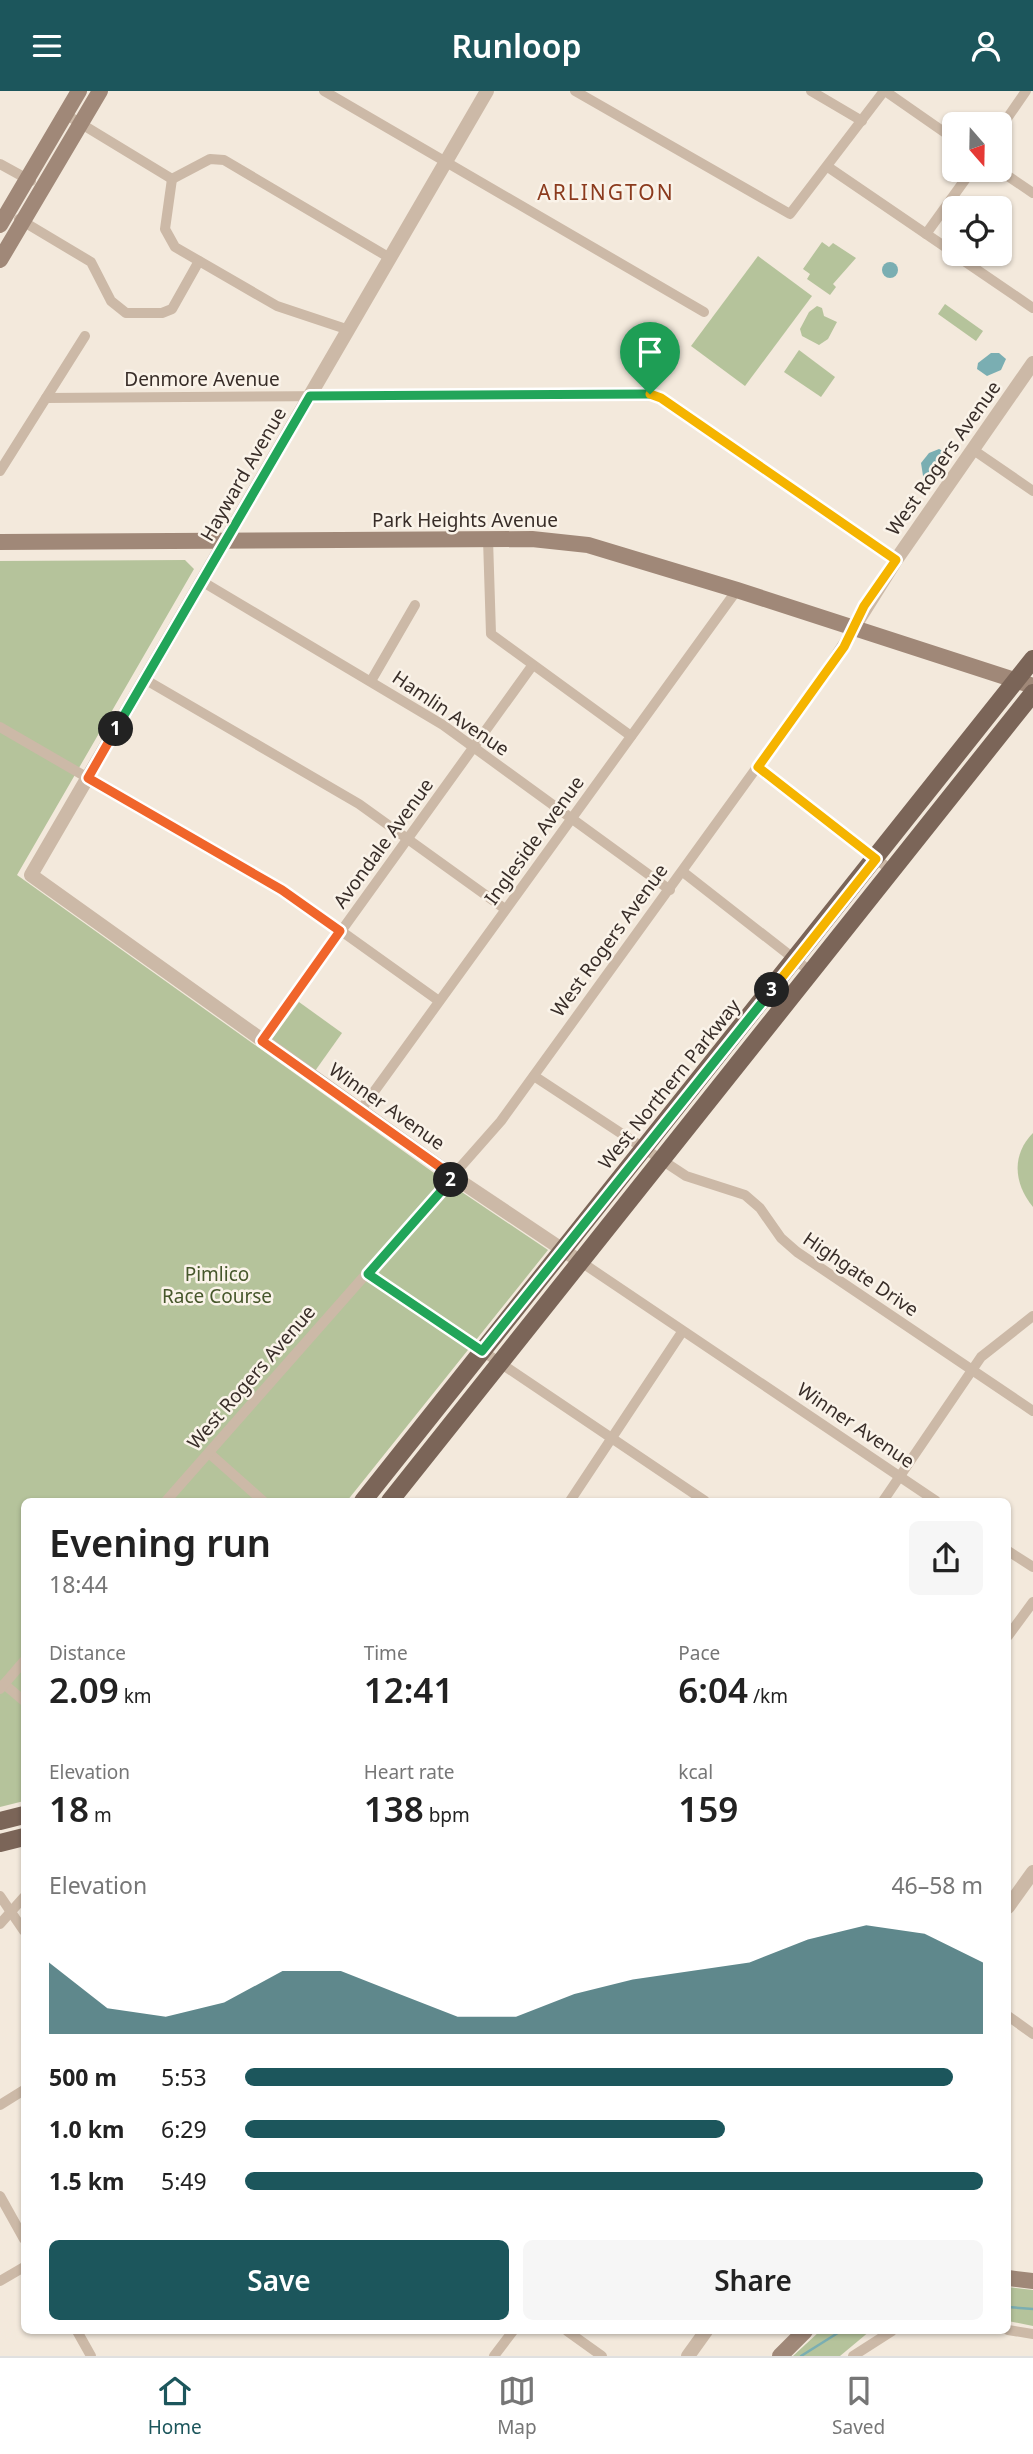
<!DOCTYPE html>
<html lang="en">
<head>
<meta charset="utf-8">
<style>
	body { margin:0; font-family:"Noto Sans",sans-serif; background:#f6f6f6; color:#222; height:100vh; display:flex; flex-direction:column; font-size:26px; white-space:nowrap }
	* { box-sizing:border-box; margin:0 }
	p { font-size:23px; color:#767676 }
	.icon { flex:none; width:38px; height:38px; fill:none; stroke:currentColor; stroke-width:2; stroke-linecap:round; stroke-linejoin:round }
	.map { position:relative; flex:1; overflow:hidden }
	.sheet { position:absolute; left:21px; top:1407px; width:990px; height:836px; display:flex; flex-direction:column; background:#fff; border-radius:10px; box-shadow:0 2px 5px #0004 }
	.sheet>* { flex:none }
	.needle { width:46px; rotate:160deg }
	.tools { position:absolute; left:942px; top:21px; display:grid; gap:14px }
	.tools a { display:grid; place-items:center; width:70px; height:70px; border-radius:10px; background:#fff; box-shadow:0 2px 5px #0004; font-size:35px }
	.pin { position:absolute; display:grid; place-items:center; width:60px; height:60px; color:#fff; margin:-72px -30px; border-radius:50% 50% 50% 0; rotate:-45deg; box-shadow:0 0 7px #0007 }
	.pin .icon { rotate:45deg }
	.km { position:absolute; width:35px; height:35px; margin:-18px; border-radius:50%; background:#222; color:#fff; font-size:19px; line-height:35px; text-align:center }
	.round { display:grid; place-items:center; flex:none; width:74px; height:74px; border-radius:10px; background:#f6f6f6 }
	.headline { display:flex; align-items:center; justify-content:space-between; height:119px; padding:0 28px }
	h1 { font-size:38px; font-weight:600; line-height:52px }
	.stats { display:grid; grid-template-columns:repeat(3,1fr); gap:10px; height:119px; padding:7px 28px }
	.stats div { display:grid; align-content:center }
	.stats b { font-size:35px; font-weight:600 }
	.stats small { font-size:19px; font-weight:400 }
	.stats p { font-size:19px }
	.chart { height:196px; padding:14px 28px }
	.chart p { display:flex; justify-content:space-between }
	.chart svg { width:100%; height:126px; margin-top:7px; fill:#1c565c; opacity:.7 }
	.action { display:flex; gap:14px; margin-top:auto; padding:14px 28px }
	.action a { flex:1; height:80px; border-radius:10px; background:#1c565c; color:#fff; font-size:28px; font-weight:600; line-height:80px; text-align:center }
	.action a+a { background:#f6f6f6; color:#222 }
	ul { padding:0 28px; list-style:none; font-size:23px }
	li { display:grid; grid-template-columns:112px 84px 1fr; align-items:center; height:52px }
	li i { height:18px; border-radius:9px; background:#1c565c }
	header { display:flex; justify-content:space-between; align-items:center; height:91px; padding:0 28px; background:#1c565c; color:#fff; font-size:32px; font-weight:600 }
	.dock { display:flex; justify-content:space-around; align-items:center; height:98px; border-top:2px solid #e0e0e0; background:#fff; font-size:19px; color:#767676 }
	.dock a { display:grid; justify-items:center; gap:4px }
	.dock .on { color:#1c565c }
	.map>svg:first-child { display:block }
	.green { fill:#b5c39b }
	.water { fill:#7aaeb2 }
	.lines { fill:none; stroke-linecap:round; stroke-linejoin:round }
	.stream { stroke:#7aaeb2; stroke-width:2.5 }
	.minor { stroke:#ccb9a7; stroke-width:10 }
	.tertiary { stroke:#ccb9a7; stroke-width:14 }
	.secondary { stroke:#a08878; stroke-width:16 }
	.primary { stroke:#7b6558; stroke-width:18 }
	.split-1-casing { stroke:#fff; stroke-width:14 }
	.split-2-casing { stroke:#fff; stroke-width:14 }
	.split-3-casing { stroke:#fff; stroke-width:14 }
	.split-4-casing { stroke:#fff; stroke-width:14 }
	.split-1 { stroke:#22a559; stroke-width:9 }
	.split-2 { stroke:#f0652b; stroke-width:9 }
	.split-3 { stroke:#22a559; stroke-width:9 }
	.split-4 { stroke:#f5b400; stroke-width:9 }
	.labels { text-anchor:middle; stroke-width:5; stroke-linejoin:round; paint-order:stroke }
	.street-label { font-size:19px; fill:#382d28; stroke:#faf3e9 }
	.park-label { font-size:19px; fill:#46572b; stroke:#faf3e9 }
	.neighbourhood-label { font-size:21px; letter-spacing:2px; fill:#8b3a1d; stroke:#faf3e9 }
</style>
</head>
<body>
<header><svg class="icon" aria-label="menu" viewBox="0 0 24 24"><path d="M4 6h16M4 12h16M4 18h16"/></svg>Runloop<svg class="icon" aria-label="person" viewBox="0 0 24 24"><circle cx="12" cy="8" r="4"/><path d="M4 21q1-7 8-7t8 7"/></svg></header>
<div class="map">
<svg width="1033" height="2265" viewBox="0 0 1033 2265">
	<rect width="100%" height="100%" fill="#f3e9dc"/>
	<!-- green -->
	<g class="green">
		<path d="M 822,151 L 829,156 L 833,152 L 856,167 L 833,193 L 836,196 L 830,204 L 807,188 L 810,183 L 803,178 Z"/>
		<path d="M 758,165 L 812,205 L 745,295 L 691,255 Z"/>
		<path d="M 945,213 L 983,240 L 976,250 L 938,223 Z"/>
		<path d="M 817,215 L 822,217 L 824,225 L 837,231 L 828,248 L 819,254 L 802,245 L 800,238 L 809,221 Z"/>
		<path d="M 799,259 L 835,286 L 821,306 L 784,281 Z"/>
		<path d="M 185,469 L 194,478 L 17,784 L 441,1087 L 548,1159 L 347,1410 L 24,1410 L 24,1710 L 0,1716 L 0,470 Z"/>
		<path d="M 299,911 L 342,942 L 315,980 L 272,948 Z"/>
		<path d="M 1033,1042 L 1033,1116 C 1014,1093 1011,1064 1033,1042 Z"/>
		<path d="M 1008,2196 L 1033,2199 L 1033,2235 L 1008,2230 Z"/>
		<path d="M 820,2240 L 870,2240 L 840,2265 L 793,2265 Z"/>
	</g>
	<!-- water -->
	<g class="water">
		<circle cx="890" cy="179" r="8"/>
		<path d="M 991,262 L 999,262 L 1006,268 L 1001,279 L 987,285 L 977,278 L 978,272 Z"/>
		<path d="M 939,358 L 945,361 L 946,369 L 924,391 L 921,372 L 929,362 Z"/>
	</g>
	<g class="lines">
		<!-- stream -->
		<g class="stream">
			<path d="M 1008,2216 L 1033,2218"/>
			<path d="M 801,2265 L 841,2240"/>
		</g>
		<!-- minor -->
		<g class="minor">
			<path d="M 324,0 L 704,221"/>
			<path d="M 575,0 L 790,123 L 884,0"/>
			<path d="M 811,0 L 862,30"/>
			<path d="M 885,0 L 954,48"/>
			<path d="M 65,23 L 172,88"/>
			<path d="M 999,39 L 1026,0"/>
			<path d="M 0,73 L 31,90"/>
			<path d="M 828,76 L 954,162"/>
			<path d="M 999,79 L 1033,102"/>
			<path d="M 172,88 L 165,138 L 175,156 L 277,215 L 349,239"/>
			<path d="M 172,88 L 210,68 L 224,69 L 390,167"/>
			<path d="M 19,128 L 91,171 L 111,210 L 126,222 L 162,222 L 172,218 L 199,170"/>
			<path d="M 926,143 L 972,79"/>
			<path d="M 954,163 L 1033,217"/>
			<path d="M 46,307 L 650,303 L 661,307 L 896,469"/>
			<path d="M 972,358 L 1033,400"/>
			<path d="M 0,380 L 85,245"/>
			<path d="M 488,448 L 491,543 L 631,645"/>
			<path d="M 203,491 L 443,634 L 670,799"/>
			<path d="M 146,589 L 359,713 L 505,818"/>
			<path d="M 371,590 L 415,514"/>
			<path d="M 0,636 L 295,807 L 439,910"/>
			<path d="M 758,676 L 892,780"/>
			<path d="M 683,781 L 811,881"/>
			<path d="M 262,950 L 532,575"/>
			<path d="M 534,985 L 686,1085 L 745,1104 L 760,1117 L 781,1147 L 797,1161 L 1033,1320"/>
			<path d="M 360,1020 L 737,499"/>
			<path d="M 581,1171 L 936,1410"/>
			<path d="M 368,1183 L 705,1410"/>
			<path d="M 209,1362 L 263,1410"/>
			<path d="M 166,1410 L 501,1030 L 815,596 L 854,536"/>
			<path d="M 570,1410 L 682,1241"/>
			<path d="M 883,1410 L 981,1266 L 1033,1225"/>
			<path d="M 1008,1460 L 1033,1476"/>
			<path d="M 1008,1545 L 1033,1511"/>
			<path d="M 4,1593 L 24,1610"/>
			<path d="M 0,1598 L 24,1570"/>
			<path d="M 0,1805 L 24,1840"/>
			<path d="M 0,1833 L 24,1806"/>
			<path d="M 1008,1925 L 1033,1943"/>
			<path d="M 0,2014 L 24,1999"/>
			<path d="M 0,2105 L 24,2148"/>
			<path d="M 0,2190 L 24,2176"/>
			<path d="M 1008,2239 L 1033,2243"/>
			<path d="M 77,2240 L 91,2265"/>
			<path d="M 567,2240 L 602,2265"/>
			<path d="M 494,2265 L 513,2240"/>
			<path d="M 853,2265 L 892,2240"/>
		</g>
		<!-- tertiary -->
		<g class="tertiary">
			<path d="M 487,0 L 31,784 L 454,1086 L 581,1171"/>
			<path d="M 854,536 L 896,469 L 1033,272"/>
			<path d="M 1008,1816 L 1033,1781"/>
			<path d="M 688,2265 L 706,2240"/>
		</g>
		<!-- secondary -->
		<g class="secondary">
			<path d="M 0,134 L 79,0"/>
			<path d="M 0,169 L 100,0"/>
			<path d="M 0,451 L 532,448 L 588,454 L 737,499 L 1033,595"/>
			<path d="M 1008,2187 L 1033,2190"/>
			<path d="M 780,2265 L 805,2240"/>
		</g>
		<!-- primary -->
		<g class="primary">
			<path d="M 363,1410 L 1033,568"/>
			<path d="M 390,1410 L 1033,602"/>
			<path d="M 0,1730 L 24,1724"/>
			<path d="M 0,1752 L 24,1746"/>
		</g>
	</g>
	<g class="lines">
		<!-- split-1 casing -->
		<g class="split-1-casing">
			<path id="split-1" d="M 116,638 L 310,305 L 650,303"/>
		</g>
		<!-- split-2 casing -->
		<g class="split-2-casing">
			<path id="split-2" d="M 116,638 L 88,687 L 282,799 L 340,840 L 262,950 L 454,1086 L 451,1089"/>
		</g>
		<!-- split-3 casing -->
		<g class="split-3-casing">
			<path id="split-3" d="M 451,1089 L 368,1183 L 482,1260 L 772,899"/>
		</g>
		<!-- split-4 casing -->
		<g class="split-4-casing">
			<path id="split-4" d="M 650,303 L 661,307 L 896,469 L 864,515 L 844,556 L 758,676 L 876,768 L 772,899"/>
		</g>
		<!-- split-1 -->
		<use href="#split-1" class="split-1"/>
		<!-- split-2 -->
		<use href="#split-2" class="split-2"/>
		<!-- split-3 -->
		<use href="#split-3" class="split-3"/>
		<!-- split-4 -->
		<use href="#split-4" class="split-4"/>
	</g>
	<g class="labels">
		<!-- street labels -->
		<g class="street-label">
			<text x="202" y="295">Denmore Avenue</text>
			<text transform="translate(943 367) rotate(-55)" y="7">West Rogers Avenue</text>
			<text transform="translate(243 383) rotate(-60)" y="7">Hayward Avenue</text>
			<text x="465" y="436">Park Heights Avenue</text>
			<text transform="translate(451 622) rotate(34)" y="7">Hamlin Avenue</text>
			<text transform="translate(534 749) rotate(-54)" y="7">Ingleside Avenue</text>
			<text transform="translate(383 752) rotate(-54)" y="7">Avondale Avenue</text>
			<text transform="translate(609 849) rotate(-54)" y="7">West Rogers Avenue</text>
			<text transform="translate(669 993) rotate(-51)" y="7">West Northern Parkway</text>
			<text transform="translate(387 1015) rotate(35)" y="7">Winner Avenue</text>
			<text transform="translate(861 1183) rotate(34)" y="7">Highgate Drive</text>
			<text transform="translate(251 1286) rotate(-49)" y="7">West Rogers Avenue</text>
			<text transform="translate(856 1334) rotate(34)" y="7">Winner Avenue</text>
		</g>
		<!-- park labels -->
		<g class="park-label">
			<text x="217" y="1190">Pimlico<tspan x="217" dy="22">Race Course</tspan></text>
		</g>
		<!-- neighbourhood labels -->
		<g class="neighbourhood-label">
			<text x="606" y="109">ARLINGTON</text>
		</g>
	</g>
</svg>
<div class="tools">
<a><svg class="needle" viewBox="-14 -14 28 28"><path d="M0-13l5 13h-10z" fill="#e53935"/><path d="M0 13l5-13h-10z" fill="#767676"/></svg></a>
<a><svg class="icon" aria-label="locate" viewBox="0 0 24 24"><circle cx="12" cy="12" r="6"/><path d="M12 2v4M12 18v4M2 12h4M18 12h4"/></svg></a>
</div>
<div class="pin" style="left:650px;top:303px;background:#1e9e55"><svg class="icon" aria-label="arrive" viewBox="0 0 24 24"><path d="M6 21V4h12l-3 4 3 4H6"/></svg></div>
<b class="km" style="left:116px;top:638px">1</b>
<b class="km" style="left:451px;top:1089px">2</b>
<b class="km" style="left:772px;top:899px">3</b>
<section class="sheet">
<div class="headline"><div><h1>Evening run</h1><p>18:44</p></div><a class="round"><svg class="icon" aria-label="share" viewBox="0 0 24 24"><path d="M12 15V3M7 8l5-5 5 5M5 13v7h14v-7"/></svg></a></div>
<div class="stats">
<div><p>Distance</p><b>2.09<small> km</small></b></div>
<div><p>Time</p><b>12:41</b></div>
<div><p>Pace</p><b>6:04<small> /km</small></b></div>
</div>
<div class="stats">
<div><p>Elevation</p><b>18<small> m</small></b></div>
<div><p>Heart rate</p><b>138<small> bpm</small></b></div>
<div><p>kcal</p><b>159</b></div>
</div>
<div class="chart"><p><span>Elevation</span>46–58 m</p>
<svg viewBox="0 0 160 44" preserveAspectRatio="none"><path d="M0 44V19L10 35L20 38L30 33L40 22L50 22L60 30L70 38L80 38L90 30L100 25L110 22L120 19L130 11L140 6L150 9L160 19V44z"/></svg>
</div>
<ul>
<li><b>500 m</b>5:53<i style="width:96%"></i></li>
<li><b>1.0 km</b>6:29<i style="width:65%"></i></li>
<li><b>1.5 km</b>5:49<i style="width:100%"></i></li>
</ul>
<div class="action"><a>Save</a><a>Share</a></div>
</section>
</div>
<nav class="dock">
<a class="on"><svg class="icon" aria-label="home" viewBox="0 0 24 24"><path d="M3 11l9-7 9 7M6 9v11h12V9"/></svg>Home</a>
<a><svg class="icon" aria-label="map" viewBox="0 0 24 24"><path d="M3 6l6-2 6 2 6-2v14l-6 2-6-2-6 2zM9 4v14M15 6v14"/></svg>Map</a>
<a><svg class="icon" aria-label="saved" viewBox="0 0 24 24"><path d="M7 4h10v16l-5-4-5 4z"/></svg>Saved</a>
</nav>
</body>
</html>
